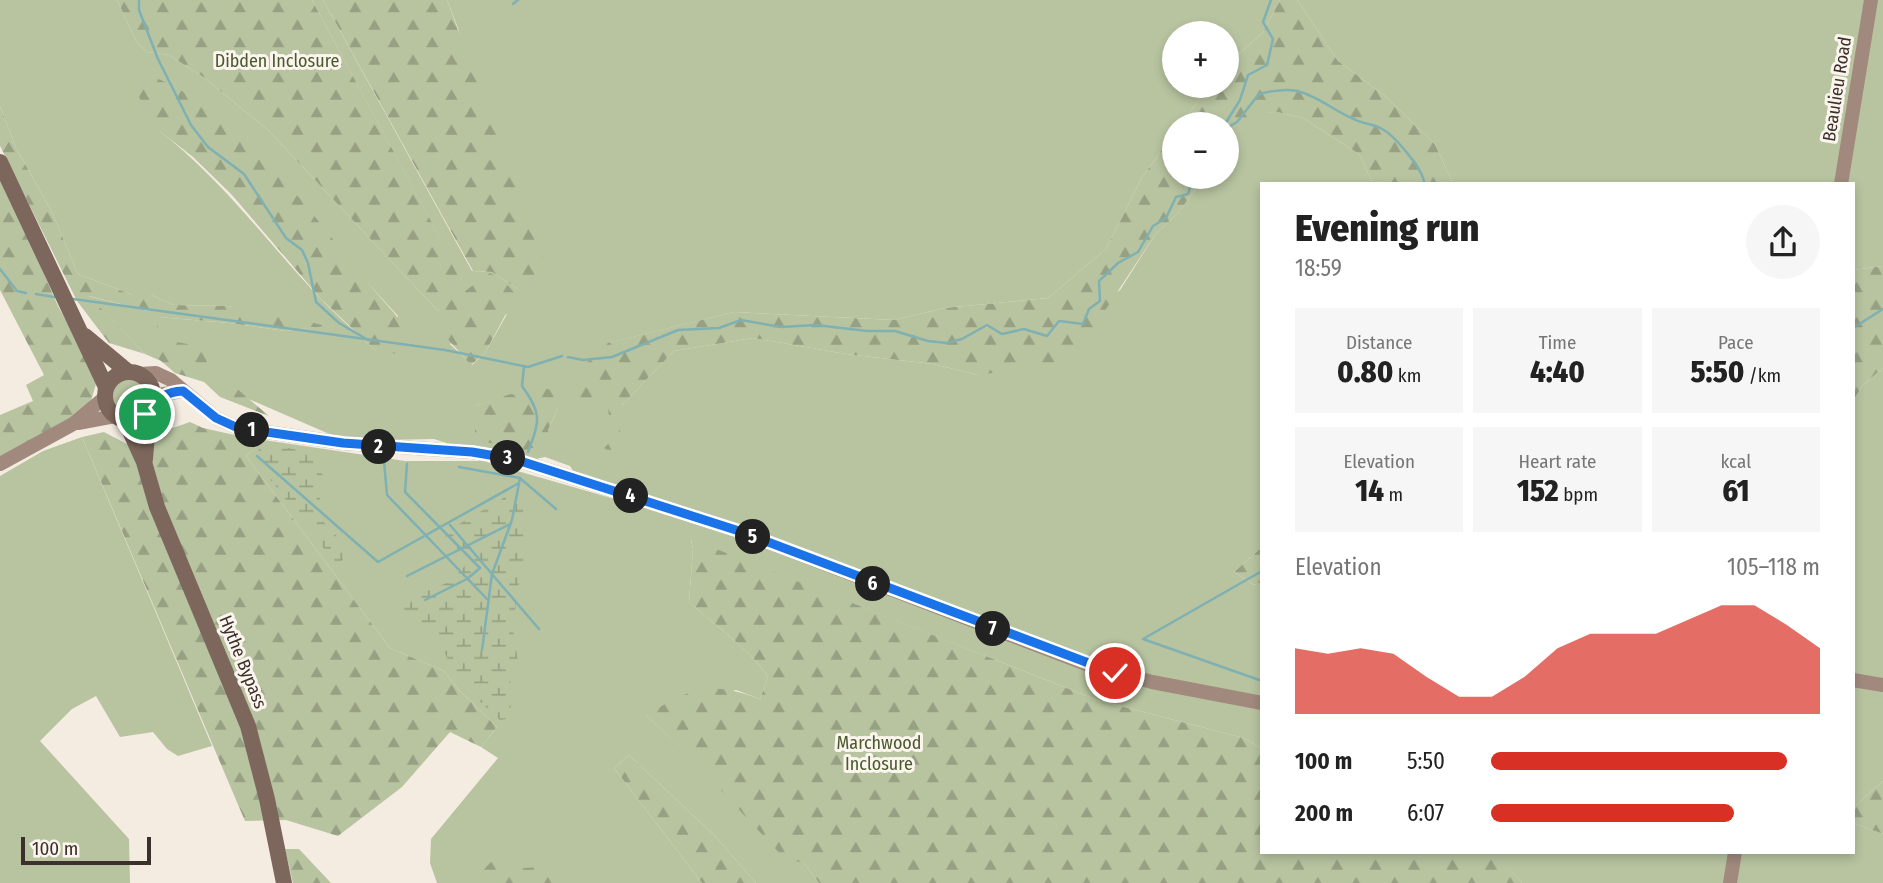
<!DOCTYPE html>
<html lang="en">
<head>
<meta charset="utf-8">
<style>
	body { margin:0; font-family:"Fira Sans Condensed",sans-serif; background:#f6f6f6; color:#222; height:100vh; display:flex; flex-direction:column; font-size:26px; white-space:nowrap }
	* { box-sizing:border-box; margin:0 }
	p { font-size:23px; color:#767676 }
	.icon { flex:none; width:38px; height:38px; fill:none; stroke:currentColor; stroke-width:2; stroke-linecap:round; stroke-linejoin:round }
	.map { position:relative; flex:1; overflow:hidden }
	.sheet { position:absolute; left:1260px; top:182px; width:595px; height:672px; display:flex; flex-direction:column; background:#fff; border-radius:0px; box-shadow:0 4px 10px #0003 }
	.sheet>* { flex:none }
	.tools { position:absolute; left:1162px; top:21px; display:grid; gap:14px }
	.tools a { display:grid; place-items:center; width:77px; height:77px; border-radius:50%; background:#fff; box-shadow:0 4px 10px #0003; font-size:35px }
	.scale { position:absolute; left:21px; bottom:18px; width:130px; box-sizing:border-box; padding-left:7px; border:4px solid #3b302b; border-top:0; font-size:19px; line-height:24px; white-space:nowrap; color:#3b302b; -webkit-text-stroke:5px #fbf5ee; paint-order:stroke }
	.pin { position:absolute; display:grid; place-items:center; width:60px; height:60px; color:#fff; margin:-30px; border:4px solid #fff; border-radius:50%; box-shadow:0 2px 7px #0007 }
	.km { position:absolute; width:35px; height:35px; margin:-18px; border-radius:50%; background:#222; color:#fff; font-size:19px; line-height:35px; text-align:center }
	.round { display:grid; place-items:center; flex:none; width:74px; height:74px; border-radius:37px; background:#f6f6f6 }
	.overview { display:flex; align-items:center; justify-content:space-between; height:119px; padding:0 35px }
	h1 { font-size:38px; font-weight:800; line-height:52px }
	.metrics { display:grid; grid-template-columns:repeat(3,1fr); gap:10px; height:119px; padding:7px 35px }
	.metrics div { display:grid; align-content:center; border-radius:0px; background:#f6f6f6; text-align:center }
	.metrics b { font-size:30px; font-weight:800 }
	.metrics small { font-size:19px; font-weight:400 }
	.metrics p { font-size:19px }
	.chart { height:196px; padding:14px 35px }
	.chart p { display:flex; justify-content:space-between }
	.chart svg { width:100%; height:126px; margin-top:7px; fill:#d93025; opacity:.7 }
	ul { padding:0 35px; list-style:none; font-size:23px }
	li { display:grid; grid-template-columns:112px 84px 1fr; align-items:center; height:52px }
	li i { height:18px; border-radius:9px; background:#d93025 }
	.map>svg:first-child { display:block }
	.grass { fill:#b8c4a0; fill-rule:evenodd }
	.forest { fill:url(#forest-firs) }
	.wetland { fill:url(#wetland-marsh) }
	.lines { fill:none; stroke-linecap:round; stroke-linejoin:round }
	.stream { stroke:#7fb0b2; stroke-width:2.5 }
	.secondary { stroke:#a18a7d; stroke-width:14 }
	.primary { stroke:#7d675c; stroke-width:16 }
	.route-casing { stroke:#fff; stroke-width:14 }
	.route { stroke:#1a73e8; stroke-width:9 }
	.labels { text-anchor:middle; stroke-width:6; stroke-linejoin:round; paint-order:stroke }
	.park-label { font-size:18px; fill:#4a5a2e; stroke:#fbf5ee }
	.street-label { font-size:18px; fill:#3b302b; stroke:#fbf5ee }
</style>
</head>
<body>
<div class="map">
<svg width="1883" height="883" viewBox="0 0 1883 883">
	<defs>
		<pattern id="forest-firs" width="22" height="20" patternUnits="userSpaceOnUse" patternTransform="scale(1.75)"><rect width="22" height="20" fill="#b8c4a0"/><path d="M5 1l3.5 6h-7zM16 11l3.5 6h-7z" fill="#97a083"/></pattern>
		<pattern id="wetland-marsh" width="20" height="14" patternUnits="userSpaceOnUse" patternTransform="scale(1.75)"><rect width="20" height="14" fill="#b8c4a0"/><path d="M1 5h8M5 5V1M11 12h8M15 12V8" fill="none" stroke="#97a083"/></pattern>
	</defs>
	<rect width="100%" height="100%" fill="#f4ebe1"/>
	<!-- grass -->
	<g class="grass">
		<path d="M 0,0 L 117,0 L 136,41 L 147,52 L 169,55 L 206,79 L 268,130 L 438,311 L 466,287 L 312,0 L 323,0 L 472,271 L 492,272 L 519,290 L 458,28 L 447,0 L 1280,0 L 1263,32 L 1227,65 L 1227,33 L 1174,33 L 1174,86 L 1209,86 L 1181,124 L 1174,124 L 1174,133 L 1141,179 L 1106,249 L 1048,298 L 944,308 L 894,320 L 734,312 L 609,343 L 622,405 L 674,351 L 753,338 L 846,354 L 933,364 L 978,375 L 1120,290 L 1155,235 L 1179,212 L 1204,177 L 1227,177 L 1227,147 L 1252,113 L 1277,112 L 1303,118 L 1359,154 L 1373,184 L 1262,184 L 1262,547 L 1234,572 L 1254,585 L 1262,582 L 1262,749 L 1244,738 L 1097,700 L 691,540 L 693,549 L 689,602 C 715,626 748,647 768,677 L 760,699 L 736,690 L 646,715 L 804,863 L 819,883 L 756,883 L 714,835 L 629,755 L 614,768 L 702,883 L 437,883 L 430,863 L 431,839 L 498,758 L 481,747 L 497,727 L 459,690 L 444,671 L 390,648 L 246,456 L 264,440 L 405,461 L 483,461 L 625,502 L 574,472 L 570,466 L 545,457 L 532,460 L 459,447 L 434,439 L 384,440 L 334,436 L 145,354 L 88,296 L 148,311 L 148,334 L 158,317 L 229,323 L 285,331 L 323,326 L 228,306 L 174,305 L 151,295 L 133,295 L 78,274 L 52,212 L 16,148 L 0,106 ZM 156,128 L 365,280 L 398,316 L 376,351 C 358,334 338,317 321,299 C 264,239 223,180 156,128 ZM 507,314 L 485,353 L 472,365 L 450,344 ZM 511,395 L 558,409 L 548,430 L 475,440 L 475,406 Z"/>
		<path d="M 1297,0 L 1868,0 L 1838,184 L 1453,184 L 1435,144 L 1384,95 L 1338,61 Z"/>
		<path d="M 1874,0 L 1883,0 L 1883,266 L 1853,270 L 1853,184 L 1846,184 Z"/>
		<path d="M 1883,368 L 1883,781 L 1853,808 L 1853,401 L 1863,385 Z"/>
		<circle cx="127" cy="396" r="18"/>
		<path d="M 82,437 L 212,746 L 178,756 L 167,749 L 153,732 L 120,737 L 96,696 L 72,709 L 40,741 L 129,839 L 130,883 L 0,883 L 0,476 L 43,451 Z"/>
		<path d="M 1853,823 L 1883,834 L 1883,883 L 1522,883 L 1503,862 L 1500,852 L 1853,852 Z"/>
	</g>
	<!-- forest -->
	<g class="forest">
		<path d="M 117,0 L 312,0 L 467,288 L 446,305 L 490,273 L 505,282 L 516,295 L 485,353 L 471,365 L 444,335 L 441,309 L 438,311 L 268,130 L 206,79 L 169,55 L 147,52 L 136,41 Z"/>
		<path d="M 323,0 L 447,0 L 551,280 L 519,290 L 492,272 L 473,271 Z"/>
		<path d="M 1280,0 L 1297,0 L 1338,61 L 1384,95 L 1435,144 L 1453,184 L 1373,184 L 1359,154 L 1303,118 L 1277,112 L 1252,114 L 1227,147 L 1227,124 L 1181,124 L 1209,86 L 1227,86 L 1227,65 L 1263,32 Z"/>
		<path d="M 122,66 C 230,94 298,198 365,279 C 379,297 396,313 409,332 L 397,354 L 376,351 L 321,299 L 232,195 L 193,157 L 156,128 Z"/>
		<path d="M 0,106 L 16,148 L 52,212 L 78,274 L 133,295 L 151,295 L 174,305 L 228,306 L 277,314 L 326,326 L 285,331 L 229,323 L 158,317 L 158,329 L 148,335 L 148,311 L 89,296 L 145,354 L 109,343 L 77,301 L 0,146 Z"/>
		<path d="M 1174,133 L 1174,177 L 1204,177 L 1179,212 L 1155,235 L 1071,362 L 978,375 L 933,364 L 846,354 L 753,338 L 674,351 L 622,405 L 619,442 L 634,447 L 618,456 L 604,448 L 611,441 L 608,406 L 593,400 L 586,404 L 575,399 L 582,388 L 582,367 L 608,343 L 734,312 L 894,320 L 944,308 L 1048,298 L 1106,249 L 1141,179 Z"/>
		<path d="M 0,174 L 58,306 L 90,363 L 96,384 L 90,404 L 72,419 L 0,458 L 0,415 L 33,401 L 26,385 L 44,375 L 0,290 Z"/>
		<path d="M 1883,266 L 1883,368 L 1863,385 L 1853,401 L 1853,270 Z"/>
		<path d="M 177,342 L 203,347 L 212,381 L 229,382 L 269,416 L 220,397 L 204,382 L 175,373 L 154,355 Z"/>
		<path d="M 541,388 L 553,390 L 558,409 L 548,430 L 549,442 L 526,450 L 475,440 L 475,406 L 511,394 L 526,397 Z"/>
		<path d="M 190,422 L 203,428 L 262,441 L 246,456 L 390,648 L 444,671 L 459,690 L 497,727 L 481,747 L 450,732 L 402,787 L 338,836 L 286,820 L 245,821 L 82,437 L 104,432 L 127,444 Z"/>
		<path d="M 691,539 L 1097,700 L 1244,738 L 1262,749 L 1262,852 L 1500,852 L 1504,862 L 1522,883 L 819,883 L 804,863 L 785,859 L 685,752 L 646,715 C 693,688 707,680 760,699 L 768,677 C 750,649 714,625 689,602 L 693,549 Z"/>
		<path d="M 1262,547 L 1262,582 L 1254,585 L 1234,572 Z"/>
		<path d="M 629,755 L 714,835 L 756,883 L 702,883 L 614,768 Z"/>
		<path d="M 1883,781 L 1883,834 L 1853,823 L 1853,808 Z"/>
		<path d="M 285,849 L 299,849 L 331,883 L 293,883 Z"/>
		<path d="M 507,859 L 524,868 L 556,866 L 556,874 L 551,883 L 483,883 L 483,870 L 492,861 Z"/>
	</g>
	<!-- wetland -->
	<g class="wetland">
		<path d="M 264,445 C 288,447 323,450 323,481 C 323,491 318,504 316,514 L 343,543 L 343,560 L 337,565 L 252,456 Z"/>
		<path d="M 522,490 L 525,507 L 524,571 L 518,586 L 513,630 L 518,661 L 510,683 L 515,693 L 507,719 L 500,720 C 487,708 459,684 452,668 C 446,658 445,649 436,640 C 426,629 398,617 404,601 L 449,582 L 465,566 L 442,539 L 456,526 L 512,493 Z"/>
	</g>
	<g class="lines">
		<!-- stream -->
		<g class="stream">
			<path d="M 139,0 L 139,10 L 158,59 L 191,125 L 208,147 L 244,174 L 286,238 L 302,250 L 308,263 L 316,302 L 339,323 L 368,340"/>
			<path d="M 513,4 L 518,0"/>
			<path d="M 1225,124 L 1240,100 L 1248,75 L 1267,65 L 1273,39 L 1263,22 L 1271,0"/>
			<path d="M 1227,128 L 1237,122 L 1259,94 C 1271,91 1285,88 1297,91 C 1319,96 1335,112 1356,120 C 1364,124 1374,124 1382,129 C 1394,135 1425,171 1424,184"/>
			<path d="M 0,269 L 17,291 L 26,293"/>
			<path d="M 36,294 L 54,297"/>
			<path d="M 73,299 L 445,350 L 528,367 L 562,356"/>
			<path d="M 1853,328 L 1883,309"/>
			<path d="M 568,357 L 583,360 L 612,357 L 678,330 L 719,328 L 741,320 L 781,327 L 816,325 L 867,331 L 895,331 L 928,341 L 947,343 L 962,339 L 987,325 L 1002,334 L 1024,329 L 1047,336 L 1059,321 L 1083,324 L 1089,309 L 1100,301 L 1099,281 L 1118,263 L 1138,252 L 1153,226 L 1166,218 L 1176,197 L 1188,194 L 1193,177"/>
			<path d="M 524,366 L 522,386 C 542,414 540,420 528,452"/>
			<path d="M 257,456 L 378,562 L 519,483"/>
			<path d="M 384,461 L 387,495 L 487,599"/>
			<path d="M 407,464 L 405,492 L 480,568"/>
			<path d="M 459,467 L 520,478 L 512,520 L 492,574 L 482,650"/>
			<path d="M 521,479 L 556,509"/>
			<path d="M 450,525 L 539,629"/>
			<path d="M 1262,571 L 1143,639 L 1262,681"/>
			<path d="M 407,576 L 510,524"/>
			<path d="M 425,600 L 467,579 L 480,568"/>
		</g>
		<!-- secondary -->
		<g class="secondary">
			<path d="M 1841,184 L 1871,0"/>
			<path d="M 140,374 L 156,373 L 171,380 L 216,418 L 238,428 L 343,443 L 472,452 L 514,459 L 739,531 L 1086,664 L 1152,682 L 1262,703"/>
			<path d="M 152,404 L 164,394 L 183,391"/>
			<path d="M 78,423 L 115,416"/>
			<path d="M 0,464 L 73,424 L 104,398"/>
			<path d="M 1853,680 L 1883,685"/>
			<path d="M 1730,883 L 1735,852"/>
		</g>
		<!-- primary -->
		<g class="primary">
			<path d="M 0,162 L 106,387"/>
			<path d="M 85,336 L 127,371"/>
			<circle cx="129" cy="396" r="24"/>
			<path d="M 125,420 L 144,462 L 157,507 L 248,726 L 267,799 L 284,883"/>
			<path d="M 145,459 L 149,409"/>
		</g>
	</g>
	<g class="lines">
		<!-- route casing -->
		<g class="route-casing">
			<path id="route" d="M 145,414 C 158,400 162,392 183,391 L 216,418 L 238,428 L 343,443 L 472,452 L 514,459 L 739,531 L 1115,673"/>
		</g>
		<!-- route -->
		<use href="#route" class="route"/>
	</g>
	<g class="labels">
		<!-- park labels -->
		<g class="park-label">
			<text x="277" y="67">Dibden Inclosure</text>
			<text x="879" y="749">Marchwood<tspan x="879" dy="21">Inclosure</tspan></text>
		</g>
		<!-- street labels -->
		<g class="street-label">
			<text transform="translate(1837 89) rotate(-81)" y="6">Beaulieu Road</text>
			<text transform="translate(243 662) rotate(68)" y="6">Hythe Bypass</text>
		</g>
	</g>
</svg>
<div class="tools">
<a>+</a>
<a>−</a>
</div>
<div class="scale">100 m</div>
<div class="pin" style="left:145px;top:414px;background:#1e9e55"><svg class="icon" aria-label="arrive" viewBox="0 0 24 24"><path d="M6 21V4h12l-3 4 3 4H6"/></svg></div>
<div class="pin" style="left:1115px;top:673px;background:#d93025"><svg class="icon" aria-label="check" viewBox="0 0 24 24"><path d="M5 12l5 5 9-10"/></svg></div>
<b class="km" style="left:252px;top:430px">1</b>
<b class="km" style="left:379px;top:447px">2</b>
<b class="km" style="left:508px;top:458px">3</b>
<b class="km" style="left:631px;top:496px">4</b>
<b class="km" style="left:753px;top:537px">5</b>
<b class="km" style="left:873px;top:584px">6</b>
<b class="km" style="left:993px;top:629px">7</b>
<section class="sheet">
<div class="overview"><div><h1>Evening run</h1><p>18:59</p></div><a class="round"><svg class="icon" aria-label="share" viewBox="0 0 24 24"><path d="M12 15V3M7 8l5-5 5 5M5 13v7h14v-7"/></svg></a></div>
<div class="metrics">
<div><p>Distance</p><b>0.80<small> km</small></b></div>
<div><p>Time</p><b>4:40</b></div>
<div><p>Pace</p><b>5:50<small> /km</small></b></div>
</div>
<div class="metrics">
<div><p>Elevation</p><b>14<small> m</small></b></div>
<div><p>Heart rate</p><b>152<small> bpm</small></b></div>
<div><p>kcal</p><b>61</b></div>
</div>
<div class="chart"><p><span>Elevation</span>105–118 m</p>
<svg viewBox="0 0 160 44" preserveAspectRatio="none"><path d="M0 44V21L10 23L20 21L30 23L40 31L50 38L60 38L70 31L80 21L90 16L100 16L110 16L120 11L130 6L140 6L150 13L160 21V44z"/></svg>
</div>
<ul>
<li><b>100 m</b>5:50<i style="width:90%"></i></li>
<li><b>200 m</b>6:07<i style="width:74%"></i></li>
</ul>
</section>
</div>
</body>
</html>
